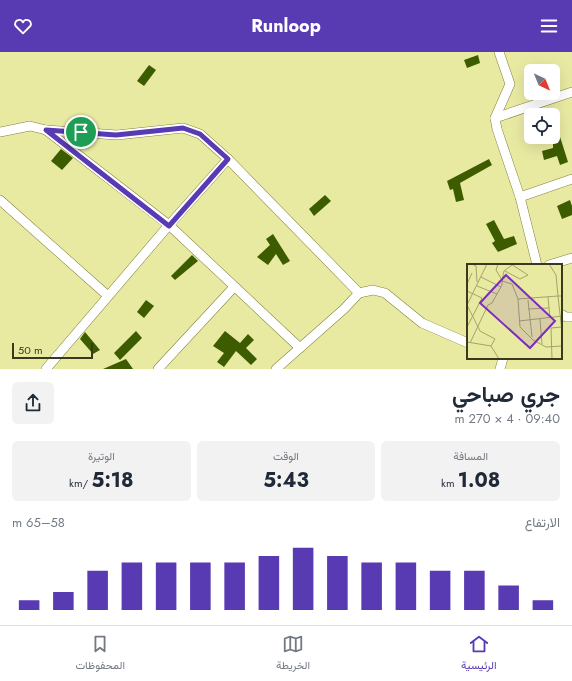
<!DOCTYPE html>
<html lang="ar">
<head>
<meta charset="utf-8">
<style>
	body { margin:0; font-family:Jost,Vazirmatn,sans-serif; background:#f2f2f3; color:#1f2937; direction:rtl; height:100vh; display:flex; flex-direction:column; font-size:15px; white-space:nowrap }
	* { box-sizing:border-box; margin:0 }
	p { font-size:13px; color:#747a83 }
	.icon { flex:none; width:22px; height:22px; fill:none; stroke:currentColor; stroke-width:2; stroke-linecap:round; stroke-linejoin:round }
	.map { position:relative; height:317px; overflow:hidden; direction:ltr }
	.details { display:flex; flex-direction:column; background:#fff; flex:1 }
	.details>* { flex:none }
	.needle { width:26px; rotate:137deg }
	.tools { position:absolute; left:524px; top:12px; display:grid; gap:8px }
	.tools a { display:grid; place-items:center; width:36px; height:36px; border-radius:6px; background:#fff; box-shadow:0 4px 16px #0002; font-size:20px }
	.scale { position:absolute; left:12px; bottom:10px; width:81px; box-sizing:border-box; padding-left:4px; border:2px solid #39391c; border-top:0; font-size:11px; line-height:14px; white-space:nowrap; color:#39391c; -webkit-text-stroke:3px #e9eaa2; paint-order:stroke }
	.pin { position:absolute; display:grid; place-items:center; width:34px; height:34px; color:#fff; margin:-17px; border:2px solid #fff; border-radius:50%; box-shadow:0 1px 4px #0007 }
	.round { display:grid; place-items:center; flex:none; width:42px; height:42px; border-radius:6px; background:#f2f2f3 }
	.overview { display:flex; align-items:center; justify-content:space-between; height:68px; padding:0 12px }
	h1 { font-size:22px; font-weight:700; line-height:30px }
	.figures { display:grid; grid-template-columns:repeat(3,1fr); gap:6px; height:68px; padding:4px 12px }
	.figures div { display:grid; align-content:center; border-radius:6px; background:#f2f2f3; text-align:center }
	.figures b { font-size:20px; font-weight:700 }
	.figures small { font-size:11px; font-weight:400 }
	.figures p { font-size:11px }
	.chart { height:112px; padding:8px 12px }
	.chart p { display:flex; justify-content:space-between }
	.chart svg { width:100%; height:72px; margin-top:4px; stroke:#583ab2; stroke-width:6 }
	header { display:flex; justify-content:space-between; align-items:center; height:52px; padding:0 12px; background:#583ab2; color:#fff; font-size:18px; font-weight:700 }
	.tab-bar { display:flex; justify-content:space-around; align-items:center; height:56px; border-top:1px solid #e0e1e3; background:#fff; font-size:11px; color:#747a83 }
	.tab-bar a { display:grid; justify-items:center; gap:2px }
	.tab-bar .current { color:#583ab2 }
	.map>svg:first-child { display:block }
	.building { fill:#3d5c00 }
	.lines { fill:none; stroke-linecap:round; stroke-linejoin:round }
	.street-casing { stroke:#83823d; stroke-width:10 }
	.street { stroke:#fff; stroke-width:9 }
	.route-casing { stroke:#fff; stroke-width:8 }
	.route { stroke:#583ab2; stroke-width:5 }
	.inset-road { fill:none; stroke:#a3a36c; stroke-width:1 }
	.view { fill:#7b2cbf; fill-opacity:0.15; stroke:#7b2cbf; stroke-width:2 }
	.inset-edge { fill:none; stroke:#39391c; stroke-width:2 }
</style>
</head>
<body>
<header><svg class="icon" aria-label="menu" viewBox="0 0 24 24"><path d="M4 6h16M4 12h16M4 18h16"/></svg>Runloop<svg class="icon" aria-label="heart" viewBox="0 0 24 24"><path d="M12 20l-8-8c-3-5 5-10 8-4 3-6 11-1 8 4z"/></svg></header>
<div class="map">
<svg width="572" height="317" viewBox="0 0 572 317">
	<rect width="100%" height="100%" fill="#e9eaa2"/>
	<!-- building -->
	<g class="building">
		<path d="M 478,3 L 480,11 L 467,16 L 464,8 Z"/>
		<path d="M 149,13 L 156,18 L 144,34 L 137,29 Z"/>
		<path d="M 553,72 L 556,72 L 568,110 L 560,113 L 557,104 L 544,108 L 542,99 L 553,96 Z"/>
		<path d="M 61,97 L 73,106 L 62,118 L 51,109 Z"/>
		<path d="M 489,107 L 492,113 L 460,131 L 464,148 L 456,150 L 453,137 L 450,138 L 447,129 Z"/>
		<path d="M 325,143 L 331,149 L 314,164 L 309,157 Z"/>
		<path d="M 570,148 L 572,154 L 572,163 L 562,167 L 557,154 Z"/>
		<path d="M 494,168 L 504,187 L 514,184 L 517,192 L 498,200 L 492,191 L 495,189 L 486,172 Z"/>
		<path d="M 273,182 L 290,209 L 283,213 L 276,202 L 268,213 L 257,205 L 270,193 L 266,187 Z"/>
		<path d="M 192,203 L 198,209 L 175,228 L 171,224 Z"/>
		<path d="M 146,248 L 154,254 L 144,266 L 137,260 Z"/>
		<path d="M 136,279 L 142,286 L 120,308 L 114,301 Z"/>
		<path d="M 225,279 L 240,291 L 248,282 L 254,288 L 246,296 L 257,307 L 251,313 L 236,299 L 224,315 L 217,310 L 224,301 L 213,294 Z"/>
		<path d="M 85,280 L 100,298 L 93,302 L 80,287 Z"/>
		<path d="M 126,307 L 133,317 L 103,317 Z"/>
	</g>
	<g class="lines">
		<!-- street casing -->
		<g class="street-casing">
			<g id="street">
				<path d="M 499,0 L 510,32 L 495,66 L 497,77 L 520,145 L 537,213"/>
				<path d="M 495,66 L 572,40"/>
				<path d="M 46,78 L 169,173 L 300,296"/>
				<path d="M 0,80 L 30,74 L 46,78 L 117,83 L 183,76 L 200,82 L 228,107 L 359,241"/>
				<path d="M 520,145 L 572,127"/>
				<path d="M 0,148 L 108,244"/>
				<path d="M 549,213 L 572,206"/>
				<path d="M 561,262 L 566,265 L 572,265"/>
				<path d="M 46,317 L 169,173 L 228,107"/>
				<path d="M 158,317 L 234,235"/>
				<path d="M 276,317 L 344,257 L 359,241 L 373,238 L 385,241 L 422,271 L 468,291"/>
				<path d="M 500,317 L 503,306"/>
			</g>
		</g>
		<!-- street -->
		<use href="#street" class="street"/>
	</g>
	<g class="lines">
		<!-- route casing -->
		<g class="route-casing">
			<path id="route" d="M 183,76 L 200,82 L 228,107 L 169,174 L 46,78 L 116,83 Z"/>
		</g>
		<!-- route -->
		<use href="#route" class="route"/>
	</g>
	<!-- overview -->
	<g transform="translate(467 212)">
		<rect width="95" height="95" fill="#e9eaa2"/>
		<path class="inset-road" d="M 5,0 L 9,2 L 10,18M 82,0 L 89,11 L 91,32 L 95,32M 38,7 L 53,15 L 61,11 L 44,0M 14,13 L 34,23M 35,16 L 37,7 L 45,1M 35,17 L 45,20 L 51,35 L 91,32 L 95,68M 0,20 L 5,9M 10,22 L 30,30M 0,27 L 15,34 L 0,63M 81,33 L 83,54M 51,35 L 53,63 L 66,76 L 79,83 L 95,82M 61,36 L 65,73M 0,41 L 13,67 L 28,75 L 24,82 L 32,95M 0,41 L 20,0M 61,45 L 82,44M 73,55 L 75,80M 52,57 L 95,52M 0,78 L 24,82M 3,79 L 21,41 L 25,39 L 35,21 L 35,16 L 29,6 L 31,0M 85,95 L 84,64 L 95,63"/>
		<path class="view" d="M 39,11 L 88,57 L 63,84 L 13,39 Z"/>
		<rect width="95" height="95" class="inset-edge"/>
	</g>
</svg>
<div class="tools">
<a><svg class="needle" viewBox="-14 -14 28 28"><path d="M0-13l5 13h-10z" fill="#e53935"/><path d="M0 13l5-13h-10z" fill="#747a83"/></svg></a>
<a><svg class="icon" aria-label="locate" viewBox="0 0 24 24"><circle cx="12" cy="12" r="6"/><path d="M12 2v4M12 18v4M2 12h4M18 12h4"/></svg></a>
</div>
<div class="scale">50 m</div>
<div class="pin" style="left:81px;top:80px;background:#1e9e55"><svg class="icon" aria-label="arrive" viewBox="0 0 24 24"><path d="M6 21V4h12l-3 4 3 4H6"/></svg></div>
</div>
<section class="details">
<div class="overview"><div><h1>جري صباحي</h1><p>09:40 · 4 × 270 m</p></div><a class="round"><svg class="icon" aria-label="share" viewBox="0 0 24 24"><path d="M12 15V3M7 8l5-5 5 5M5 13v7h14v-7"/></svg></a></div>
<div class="figures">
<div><p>المسافة</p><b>1.08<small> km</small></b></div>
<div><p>الوقت</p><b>5:43</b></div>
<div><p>الوتيرة</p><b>5:18<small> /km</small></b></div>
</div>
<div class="chart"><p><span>الارتفاع</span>58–65 m</p>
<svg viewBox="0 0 160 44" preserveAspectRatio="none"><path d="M5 44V38M15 44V33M25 44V20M35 44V15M45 44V15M55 44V15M65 44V15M75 44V11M85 44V6M95 44V11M105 44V15M115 44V15M125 44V20M135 44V20M145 44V29M155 44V38"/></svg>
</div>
</section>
<nav class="tab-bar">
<a class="current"><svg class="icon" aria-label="home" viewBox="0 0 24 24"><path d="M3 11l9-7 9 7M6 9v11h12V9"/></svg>الرئيسية</a>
<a><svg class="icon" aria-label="map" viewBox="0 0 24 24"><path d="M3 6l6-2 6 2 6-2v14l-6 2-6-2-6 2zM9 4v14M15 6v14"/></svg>الخريطة</a>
<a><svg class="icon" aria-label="saved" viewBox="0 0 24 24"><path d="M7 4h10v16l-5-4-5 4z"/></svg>المحفوظات</a>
</nav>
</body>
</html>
